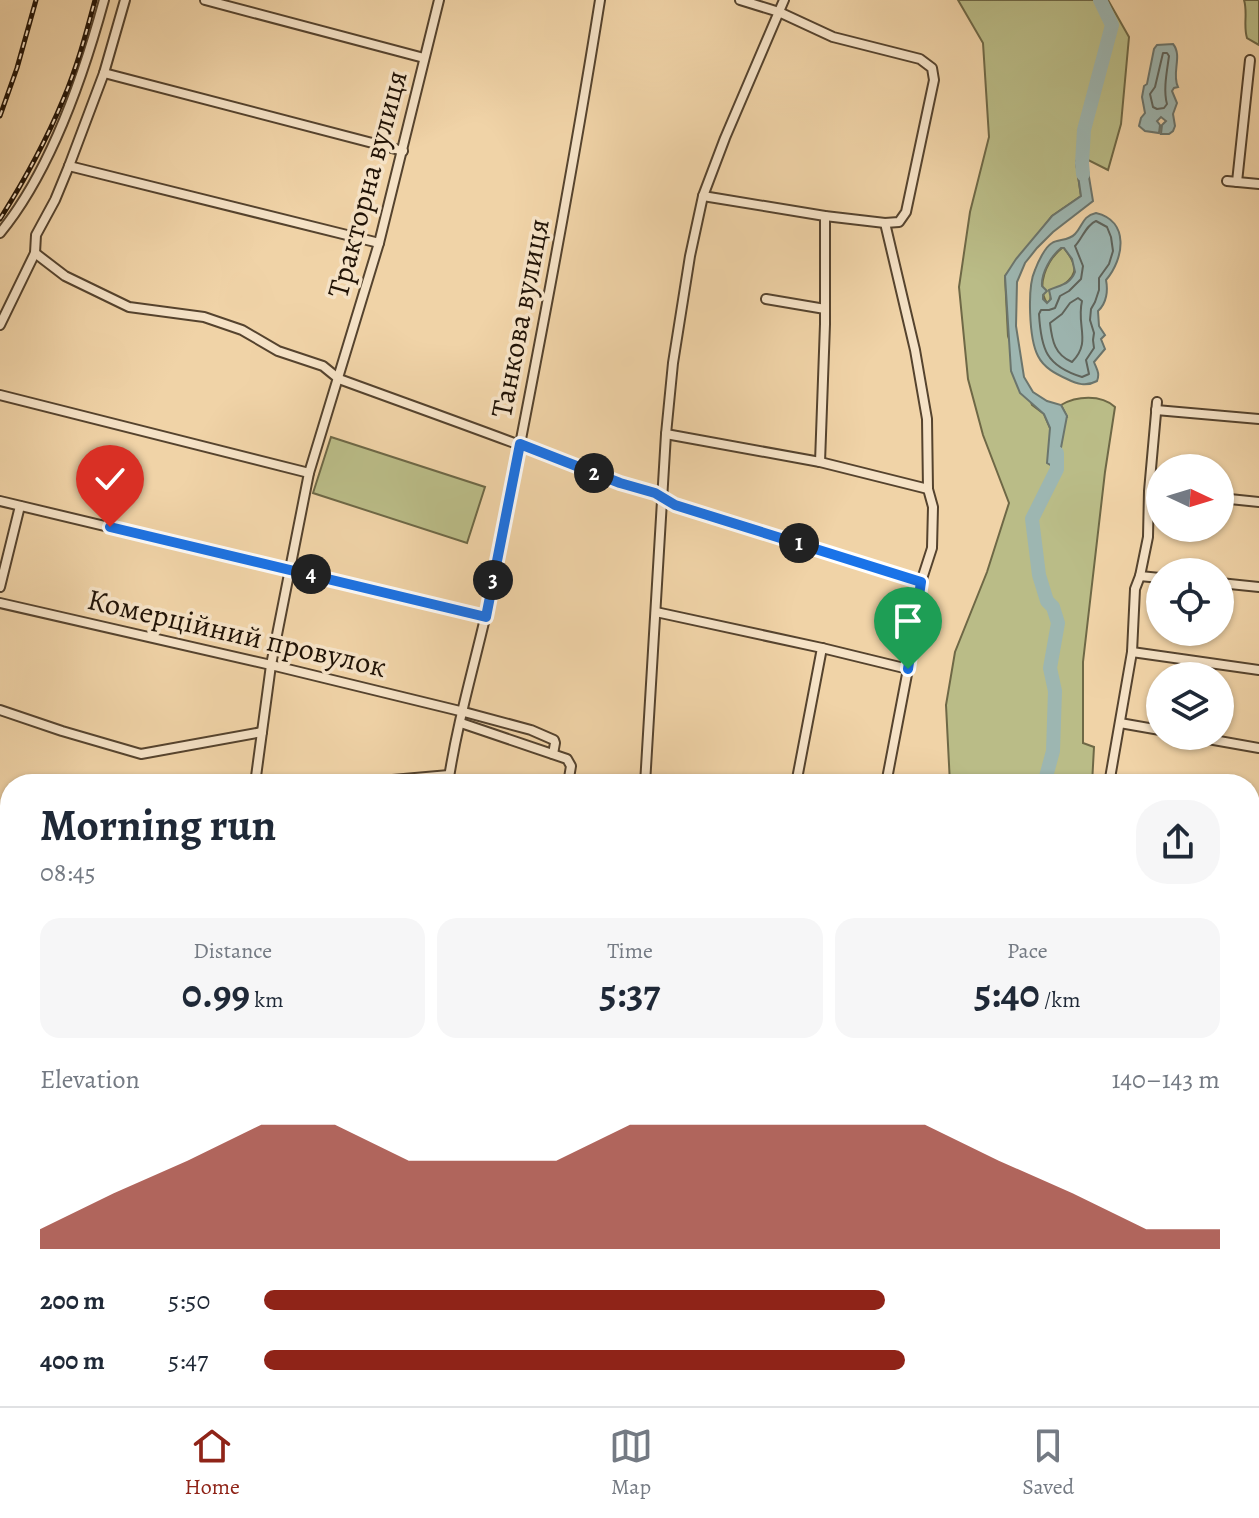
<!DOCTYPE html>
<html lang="en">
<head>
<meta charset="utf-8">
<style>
	body { margin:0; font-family:Alegreya,serif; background:#f6f6f7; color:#1f2937; height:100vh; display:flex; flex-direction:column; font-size:30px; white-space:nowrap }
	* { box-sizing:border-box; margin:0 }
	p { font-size:26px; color:#747a83 }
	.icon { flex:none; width:44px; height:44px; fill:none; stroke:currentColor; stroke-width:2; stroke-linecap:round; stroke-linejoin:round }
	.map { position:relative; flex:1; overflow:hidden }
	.drawer { position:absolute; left:0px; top:774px; width:1260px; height:632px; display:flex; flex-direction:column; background:#fff; border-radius:32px 32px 0 0; box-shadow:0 2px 6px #0004 }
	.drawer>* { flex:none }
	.needle { width:52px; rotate:94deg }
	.tools { position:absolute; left:1146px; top:454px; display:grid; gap:16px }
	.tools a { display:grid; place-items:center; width:88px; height:88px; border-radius:50%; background:#fff; box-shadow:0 2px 6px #0004; font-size:40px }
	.pin { position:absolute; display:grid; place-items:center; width:68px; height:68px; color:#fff; margin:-82px -34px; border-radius:50% 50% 50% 0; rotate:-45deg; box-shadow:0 0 8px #0007 }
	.pin .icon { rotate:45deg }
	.km { position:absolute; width:40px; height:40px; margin:-20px; border-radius:50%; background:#222; color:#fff; font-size:22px; line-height:40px; text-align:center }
	.round { display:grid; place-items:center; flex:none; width:84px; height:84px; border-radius:32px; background:#f6f6f7 }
	.head { display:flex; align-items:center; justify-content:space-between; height:136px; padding:0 40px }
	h1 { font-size:44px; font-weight:700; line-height:60px }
	.stats { display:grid; grid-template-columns:repeat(3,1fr); gap:12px; height:136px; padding:8px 40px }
	.stats div { display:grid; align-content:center; border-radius:20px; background:#f6f6f7; text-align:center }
	.stats b { font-size:40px; font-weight:700 }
	.stats small { font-size:22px; font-weight:400 }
	.stats p { font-size:22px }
	.chart { height:224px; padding:16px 40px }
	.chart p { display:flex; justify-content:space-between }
	.chart svg { width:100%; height:144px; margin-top:8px; fill:#8f2418; opacity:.7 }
	ul { padding:0 40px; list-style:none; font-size:26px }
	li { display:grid; grid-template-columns:128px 96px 1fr; align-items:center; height:60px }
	li i { height:20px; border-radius:10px; background:#8f2418 }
	.tabs { display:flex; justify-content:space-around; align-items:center; height:112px; border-top:2px solid #e0e1e3; background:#fff; font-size:22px; color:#747a83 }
	.tabs a { display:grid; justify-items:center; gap:4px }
	.tabs .active { color:#8f2418 }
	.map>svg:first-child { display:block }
	.green { fill:#babc87; stroke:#6e6846; stroke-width:2 }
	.water { fill:#9db6b1; stroke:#6b756d; stroke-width:2; fill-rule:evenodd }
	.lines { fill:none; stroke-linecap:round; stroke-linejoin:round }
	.shore { stroke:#5f645c; stroke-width:2 }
	.river { stroke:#9db6b1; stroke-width:14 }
	.minor-casing { stroke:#55432e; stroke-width:12 }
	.major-casing { stroke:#211306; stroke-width:14 }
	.minor { stroke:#f5e2c6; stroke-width:8 }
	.major { stroke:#e8ba74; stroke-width:10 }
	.tram { stroke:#211306; stroke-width:2 }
	.rail-casing { stroke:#211306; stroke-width:5 }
	.rail { stroke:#f5e2c6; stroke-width:2; stroke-dasharray:6; stroke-linecap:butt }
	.route-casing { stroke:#fff; stroke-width:16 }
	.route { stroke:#1a73e8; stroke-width:10 }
	.labels { text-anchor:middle; stroke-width:7; stroke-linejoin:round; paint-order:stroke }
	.street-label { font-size:30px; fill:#211306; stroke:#f5e2c6 }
</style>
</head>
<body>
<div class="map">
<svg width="1259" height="1406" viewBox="0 0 1259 1406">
	<rect width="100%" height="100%" fill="#f0d3a7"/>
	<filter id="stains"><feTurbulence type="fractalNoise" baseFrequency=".0025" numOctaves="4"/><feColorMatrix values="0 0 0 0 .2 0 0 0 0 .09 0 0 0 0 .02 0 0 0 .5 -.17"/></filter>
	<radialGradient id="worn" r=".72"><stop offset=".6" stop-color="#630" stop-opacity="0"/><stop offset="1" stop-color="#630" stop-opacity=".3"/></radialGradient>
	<!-- green -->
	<g class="green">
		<path d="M 958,0 L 1108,0 L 1129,37 L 1121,124 L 1108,170 L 1086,159 L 1080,153 L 1076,162 L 1081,196 L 1052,216 L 1005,276 L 1008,336 L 1032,405 L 1044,414 L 1050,428 L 1067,417 L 1061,405 C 1076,396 1101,394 1115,407 L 1105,472 L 1083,662 L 1083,743 L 1094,747 L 1092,784 L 950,784 L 946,705 L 955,652 L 987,572 L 1009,503 L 983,435 L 968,379 L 959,287 L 970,212 L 989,137 L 983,43 Z"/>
		<path d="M 1244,0 L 1259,0 L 1259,45 L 1247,38 C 1243,25 1248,13 1244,0 Z"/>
		<path d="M 1062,248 L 1064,248 C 1085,274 1071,278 1051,295 L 1050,301 L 1047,303 C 1036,286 1046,261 1062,248 Z"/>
		<path d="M 331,437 L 485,487 L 467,543 L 313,493 Z"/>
		<path d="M 1250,1379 L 1259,1382 L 1259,1406 L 1220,1406 L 1219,1396 L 1250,1396 Z"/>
		<path d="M 879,1396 L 996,1396 L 995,1406 L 852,1406 Z"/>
	</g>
	<!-- water -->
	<g class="water">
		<path d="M 1173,44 C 1183,56 1171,73 1178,87 L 1174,88 L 1172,91 L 1177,103 L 1173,114 L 1175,126 L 1173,131 L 1169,134 L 1161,134 L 1162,125 L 1166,121 L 1161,117 L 1157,121 L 1160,125 L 1159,133 L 1145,131 L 1139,126 L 1141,118 L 1145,113 L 1142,97 L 1144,86 L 1147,84 L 1154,49 L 1157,45 Z"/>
		<path d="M 1080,152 L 1086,159 L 1093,201 L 1053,232 L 1037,248 L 1025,263 L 1017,282 L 1016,326 L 1024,377 L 1033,392 L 1047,401 L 1061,405 L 1067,416 L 1057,469 L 1047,463 L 1050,428 L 1044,414 L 1020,393 L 1011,371 L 1005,276 L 1016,259 L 1052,216 L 1081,196 L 1076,162 Z"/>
		<path d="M 1096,213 C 1130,221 1124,259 1106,280 C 1108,290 1107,303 1098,311 L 1099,326 L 1105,335 L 1101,339 L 1105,349 L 1094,362 C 1097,370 1100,373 1097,381 C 1086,387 1077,384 1067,379 C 1056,374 1044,368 1038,356 C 1029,339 1027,287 1035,270 C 1038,262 1045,247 1052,243 C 1058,239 1069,241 1075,234 C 1083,226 1082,216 1096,213 ZM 1061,248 L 1064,248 L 1072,259 L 1075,272 C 1070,285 1060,285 1049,290 L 1051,299 L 1047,303 L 1043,299 L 1043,295 L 1047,291 L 1042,286 C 1041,273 1051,256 1061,248 Z"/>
		<path d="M 1045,1396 L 1212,1396 L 1214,1406 L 1030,1406 Z"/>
	</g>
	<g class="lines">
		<!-- shore -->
		<g class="shore">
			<path d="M 1163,53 L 1167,53 L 1169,56 C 1167,71 1163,90 1167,104 L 1164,108 L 1157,109 L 1153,107 L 1150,94 L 1155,87 Z"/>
			<path d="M 1096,221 L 1107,227 L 1111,237 L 1113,251 L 1109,264 L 1099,278 L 1099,290 L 1095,302 L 1091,309 L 1090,320 L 1094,333 L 1093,340 L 1094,348 L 1086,360 L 1089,374 L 1082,377 C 1046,366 1041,349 1039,314 L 1041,310 L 1049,310 L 1055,308 L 1060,296 L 1069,291 L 1081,279 L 1083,266 L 1075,246 C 1082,239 1086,225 1096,221 Z"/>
			<path d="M 1078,298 L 1082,301 C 1076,326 1092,342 1072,362 C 1055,355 1052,341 1050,323 L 1062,314 L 1070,303 Z"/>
		</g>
		<!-- river -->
		<g class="river">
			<path d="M 1083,174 L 1082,163 L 1084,130 L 1112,25 L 1100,0"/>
			<path d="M 1044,784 L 1053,751 L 1055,691 L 1050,668 L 1058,623 L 1053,607 L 1047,601 L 1039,575 L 1032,519 L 1057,469 L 1057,453"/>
			<path d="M 981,1406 L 984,1396"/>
		</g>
		<!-- minor casing -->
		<g class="minor-casing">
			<g id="minor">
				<path d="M 205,0 L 424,58"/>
				<path d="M 104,73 L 403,151"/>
				<path d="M 69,166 L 379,243"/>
				<path d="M 1227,181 L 1259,184"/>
				<path d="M 1237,182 L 1250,60"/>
				<path d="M 703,196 L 825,216 L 885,223 L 899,222 L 906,212 L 934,80 L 932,68 L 920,59 L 833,37 L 779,12 L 740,0"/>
				<path d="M 885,223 L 915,350 L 927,419 L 928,489 L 933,507 L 932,548 L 921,582 L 908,669 L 886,784"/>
				<path d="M 0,233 C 51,171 83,77 104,0"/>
				<path d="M 35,253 L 65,276 L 129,307 L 204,317 L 242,330 L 278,351 L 323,366 L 339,379 C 421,409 503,438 583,469 C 614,481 647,488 675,505 L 921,582"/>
				<path d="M 766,299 L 825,309"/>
				<path d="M 0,325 L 35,253 L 36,235 L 55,200 L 69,166 L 104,73 L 125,0"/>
				<path d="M 0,395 L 309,473"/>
				<path d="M 1156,410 L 1259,419"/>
				<path d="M 666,434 L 820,462 L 928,489"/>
				<path d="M 820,462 L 825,324 L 825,216"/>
				<path d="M 1220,498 L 1259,502"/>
				<path d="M 0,501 L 486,617"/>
				<path d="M 1140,576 L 1160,578"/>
				<path d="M 1220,583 L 1259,587"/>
				<path d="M 0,587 L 20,506"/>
				<path d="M 0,603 L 271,665 L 464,712 L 531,730 L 554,740 L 555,743 L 553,754"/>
				<path d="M 656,612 L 822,648 L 908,669"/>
				<path d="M 1132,652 L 1259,670"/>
				<path d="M 0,710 L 62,731 L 141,754 L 262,732"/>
				<path d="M 461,723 L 567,759 L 571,766 L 568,784"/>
				<path d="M 1120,723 L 1160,730"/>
				<path d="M 1191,736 L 1259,748"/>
				<path d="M 255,784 L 271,665 L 309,473 L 379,243 L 439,0"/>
				<path d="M 347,784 L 449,775"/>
				<path d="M 448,784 C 458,716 479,650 493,583 C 531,389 569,195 600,0"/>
				<path d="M 645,784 L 666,434 L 673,363 L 690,256 L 703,196 L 725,138 L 784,0"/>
				<path d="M 796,784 L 822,648"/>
				<path d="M 1109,784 L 1132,652 L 1135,589 L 1140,576 L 1148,537 L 1149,491 L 1157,402"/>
				<path d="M 0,825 L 10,826"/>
				<path d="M 1250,852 L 1259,853"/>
				<path d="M 1250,965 L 1259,967"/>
				<path d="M 0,1020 L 10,1018"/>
				<path d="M 1250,1043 L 1259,1046"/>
				<path d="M 1250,1144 L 1259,1146"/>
				<path d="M 0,1220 L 10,1222"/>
				<path d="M 0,1295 L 10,1297"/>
				<path d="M 1250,1375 L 1259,1379"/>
				<path d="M 0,1385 L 10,1387"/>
				<path d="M 63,1396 L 69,1396"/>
				<path d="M 433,1396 L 434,1406"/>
				<path d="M 544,1396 L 546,1406"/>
				<path d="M 676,1396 L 676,1406"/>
				<path d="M 190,1406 L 213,1396"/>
			</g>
		</g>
		<!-- major casing -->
		<g class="major-casing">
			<g id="major">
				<path d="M 1250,1241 L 1259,1239"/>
				<path d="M 627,1406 L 665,1396"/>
			</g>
		</g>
		<!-- minor -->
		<use href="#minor" class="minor"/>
		<!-- major -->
		<use href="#major" class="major"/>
		<!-- tram -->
		<g class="tram">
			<path d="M 1250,1257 L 1259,1254"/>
			<path d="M 710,1404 L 741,1396"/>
			<path d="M 682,1406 L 721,1396"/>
		</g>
		<!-- rail casing -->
		<g class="rail-casing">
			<g id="rail">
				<path d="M 0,116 L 17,68 L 36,0"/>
				<path d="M 0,219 C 24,181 46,141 63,100 C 77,67 86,34 95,0"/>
			</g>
		</g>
		<!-- rail -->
		<use href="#rail" class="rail"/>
	</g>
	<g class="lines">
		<!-- route casing -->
		<g class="route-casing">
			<path id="route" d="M 110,527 L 486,617 L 520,444 L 620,483 L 655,493 L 675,505 L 921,582 L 908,669"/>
		</g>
		<!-- route -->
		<use href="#route" class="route"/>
	</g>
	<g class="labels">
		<!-- street labels -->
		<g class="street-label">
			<text transform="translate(367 184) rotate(-75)" y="10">Тракторна вулиця</text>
			<text transform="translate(520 318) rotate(-79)" y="10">Танкова вулиця</text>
			<text transform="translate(237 633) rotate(13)" y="10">Комерційний провулок</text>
		</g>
	</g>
	<rect width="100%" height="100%" filter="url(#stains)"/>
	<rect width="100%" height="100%" fill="url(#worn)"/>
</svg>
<div class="tools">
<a><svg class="needle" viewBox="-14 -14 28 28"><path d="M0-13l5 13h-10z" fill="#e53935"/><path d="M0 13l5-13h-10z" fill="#747a83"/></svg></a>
<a><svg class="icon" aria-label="locate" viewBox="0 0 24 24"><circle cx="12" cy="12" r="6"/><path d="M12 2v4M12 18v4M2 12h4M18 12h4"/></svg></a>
<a><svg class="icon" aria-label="layers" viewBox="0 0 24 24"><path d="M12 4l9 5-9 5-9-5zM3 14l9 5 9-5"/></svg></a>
</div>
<div class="pin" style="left:908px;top:669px;background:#1e9e55"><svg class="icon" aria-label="arrive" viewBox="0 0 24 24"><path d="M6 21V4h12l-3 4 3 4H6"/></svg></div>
<div class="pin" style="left:110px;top:527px;background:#d93025"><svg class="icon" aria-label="check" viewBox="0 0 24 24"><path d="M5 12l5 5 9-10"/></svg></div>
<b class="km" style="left:799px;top:543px">1</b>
<b class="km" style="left:594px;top:473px">2</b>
<b class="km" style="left:493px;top:580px">3</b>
<b class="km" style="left:311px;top:574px">4</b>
<section class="drawer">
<div class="head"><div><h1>Morning run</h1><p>08:45</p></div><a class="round"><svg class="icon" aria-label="share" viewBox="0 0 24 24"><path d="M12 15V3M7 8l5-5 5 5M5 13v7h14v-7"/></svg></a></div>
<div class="stats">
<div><p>Distance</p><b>0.99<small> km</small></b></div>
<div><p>Time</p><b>5:37</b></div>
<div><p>Pace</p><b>5:40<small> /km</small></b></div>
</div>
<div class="chart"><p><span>Elevation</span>140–143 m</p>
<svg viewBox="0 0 160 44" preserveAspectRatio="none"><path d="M0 44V38L10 27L20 17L30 6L40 6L50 17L60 17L70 17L80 6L90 6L100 6L110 6L120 6L130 17L140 27L150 38L160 38V44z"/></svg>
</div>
<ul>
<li><b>200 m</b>5:50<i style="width:65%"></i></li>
<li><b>400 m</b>5:47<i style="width:67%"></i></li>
</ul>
</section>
</div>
<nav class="tabs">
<a class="active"><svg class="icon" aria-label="home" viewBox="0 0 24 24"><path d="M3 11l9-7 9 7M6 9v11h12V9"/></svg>Home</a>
<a><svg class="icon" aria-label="map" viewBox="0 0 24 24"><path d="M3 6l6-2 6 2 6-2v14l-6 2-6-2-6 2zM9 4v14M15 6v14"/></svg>Map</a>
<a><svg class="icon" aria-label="saved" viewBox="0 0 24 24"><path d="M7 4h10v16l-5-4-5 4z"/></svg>Saved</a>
</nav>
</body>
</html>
